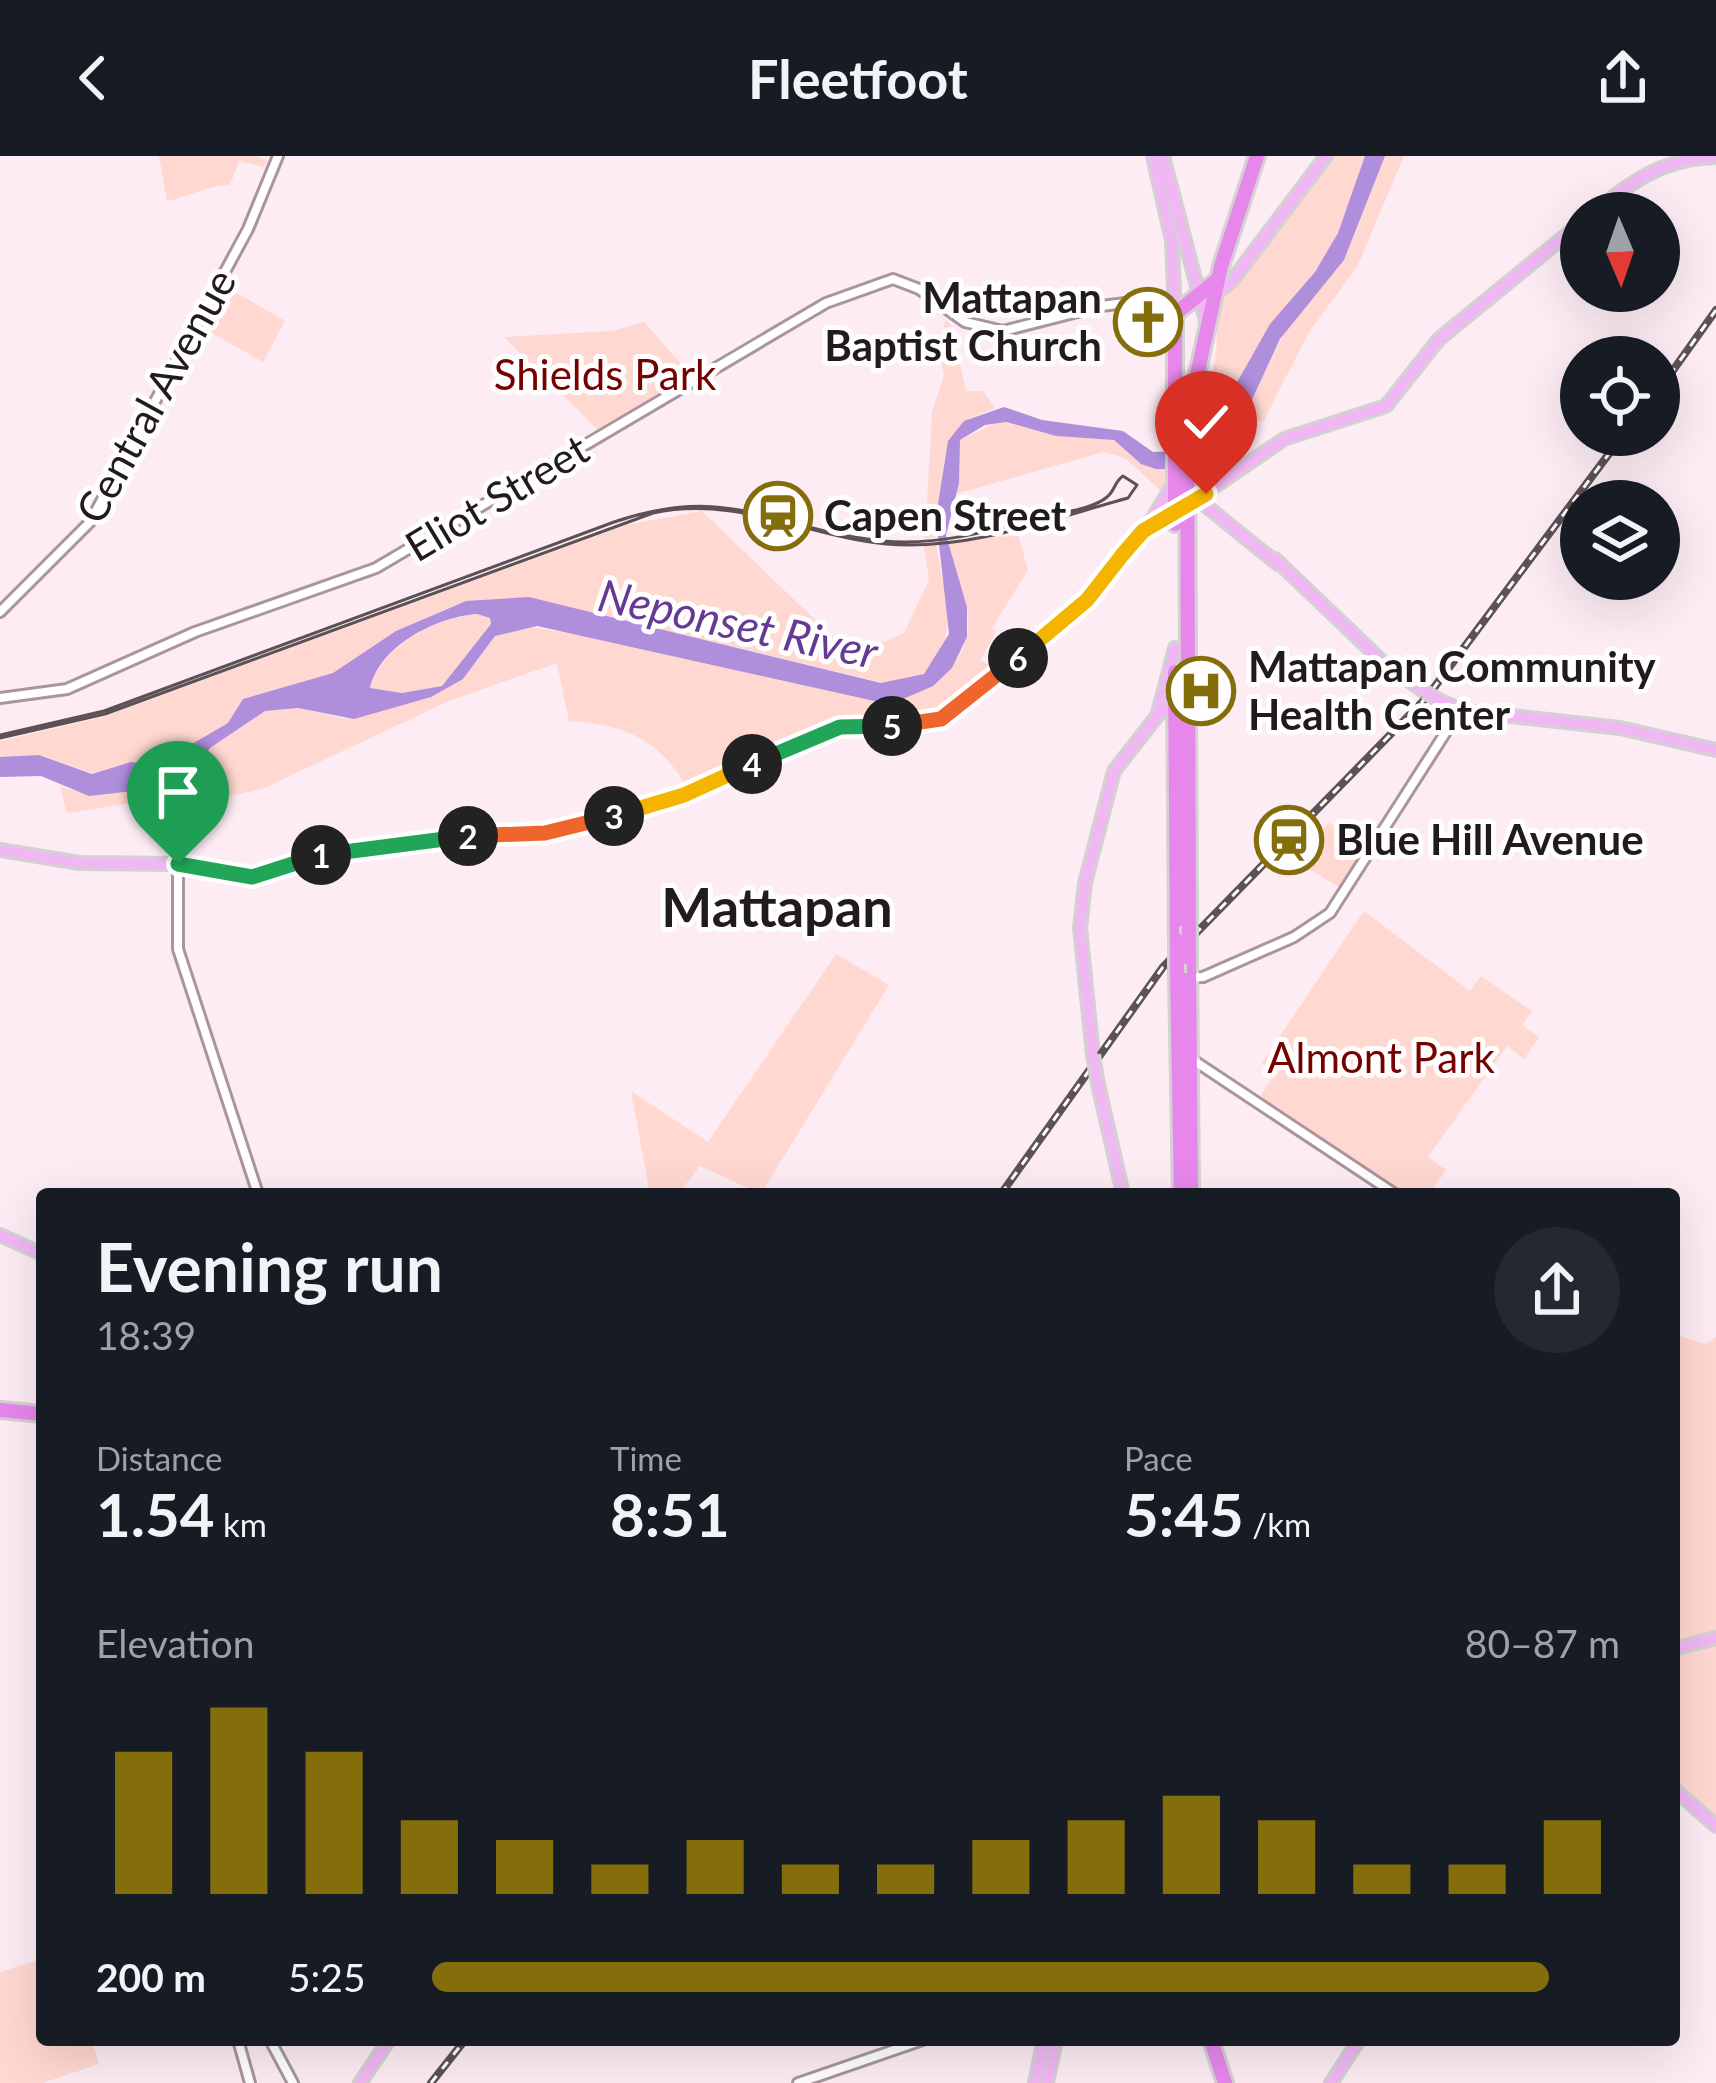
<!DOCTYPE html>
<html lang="en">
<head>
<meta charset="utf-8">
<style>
	body { margin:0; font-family:Lato,sans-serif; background:#242831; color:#f1f3f6; height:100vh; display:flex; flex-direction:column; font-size:45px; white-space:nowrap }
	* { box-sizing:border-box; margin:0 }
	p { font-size:39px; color:#9ea1a6 }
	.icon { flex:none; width:66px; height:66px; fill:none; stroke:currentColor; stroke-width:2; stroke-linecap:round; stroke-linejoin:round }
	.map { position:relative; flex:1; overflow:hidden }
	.panel { position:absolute; left:36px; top:1032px; width:1644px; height:858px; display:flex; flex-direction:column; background:#171b24; border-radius:12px; box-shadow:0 12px 48px #0002 }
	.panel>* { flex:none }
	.needle { width:78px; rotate:178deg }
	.fabs { position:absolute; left:1560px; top:36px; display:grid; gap:24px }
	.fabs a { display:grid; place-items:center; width:120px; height:120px; border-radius:50%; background:#171b24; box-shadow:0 12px 48px #0002; font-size:60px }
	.pin { position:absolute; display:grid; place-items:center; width:102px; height:102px; color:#fff; margin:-123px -51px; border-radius:50% 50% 50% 0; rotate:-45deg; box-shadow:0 0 12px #0007 }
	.pin .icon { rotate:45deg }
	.km { position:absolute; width:60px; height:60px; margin:-30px; border-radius:50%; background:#222; color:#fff; font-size:33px; line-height:60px; text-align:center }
	.round { display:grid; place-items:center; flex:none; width:126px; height:126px; border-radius:63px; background:#242831 }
	.overview { display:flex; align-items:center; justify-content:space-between; height:204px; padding:0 60px }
	h1 { font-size:66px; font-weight:700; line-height:90px }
	.stats { display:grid; grid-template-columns:repeat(3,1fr); gap:18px; height:204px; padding:12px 60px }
	.stats div { display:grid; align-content:center }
	.stats b { font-size:60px; font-weight:700 }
	.stats small { font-size:33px; font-weight:400 }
	.stats p { font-size:33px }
	.chart { height:336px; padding:24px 60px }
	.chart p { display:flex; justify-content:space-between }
	.chart svg { width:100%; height:216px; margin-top:12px; stroke:#846e0c; stroke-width:6 }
	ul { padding:0 60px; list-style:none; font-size:39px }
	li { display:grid; grid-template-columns:192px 144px 1fr; align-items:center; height:90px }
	li i { height:30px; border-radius:15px; background:#846e0c }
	header { display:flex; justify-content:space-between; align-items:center; height:156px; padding:0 60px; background:#171b24; font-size:54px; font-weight:700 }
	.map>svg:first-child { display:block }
	.green { fill:#ffd8d1 }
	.water { fill:#af8edb; fill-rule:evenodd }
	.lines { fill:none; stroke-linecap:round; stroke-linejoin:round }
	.minor-casing { stroke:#a8959e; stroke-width:14 }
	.major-casing { stroke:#d3d1d2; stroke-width:16 }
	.highway-casing { stroke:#d3d1d2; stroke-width:20 }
	.minor { stroke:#fff; stroke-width:8 }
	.major { stroke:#f1b7f4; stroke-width:10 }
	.highway { stroke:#e787ec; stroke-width:14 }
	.tram { stroke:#5c5256; stroke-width:3 }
	.rail-casing { stroke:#5c5256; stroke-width:8 }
	.rail { stroke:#fefefe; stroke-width:3; stroke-dasharray:9; stroke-linecap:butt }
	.major-bridge-casing { stroke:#d3d1d2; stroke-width:16; stroke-linecap:butt }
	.highway-bridge-casing { stroke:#d3d1d2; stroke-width:20; stroke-linecap:butt }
	.major-bridge { stroke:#f1b7f4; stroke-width:10 }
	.highway-bridge { stroke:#e787ec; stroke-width:14 }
	.split-1-casing { stroke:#fff; stroke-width:24 }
	.split-2-casing { stroke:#fff; stroke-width:24 }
	.split-3-casing { stroke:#fff; stroke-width:24 }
	.split-4-casing { stroke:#fff; stroke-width:24 }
	.split-5-casing { stroke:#fff; stroke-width:24 }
	.split-6-casing { stroke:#fff; stroke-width:24 }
	.split-7-casing { stroke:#fff; stroke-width:24 }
	.split-8-casing { stroke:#fff; stroke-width:24 }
	.split-1 { stroke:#22a559; stroke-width:15 }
	.split-2 { stroke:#22a559; stroke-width:15 }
	.split-3 { stroke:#f0652b; stroke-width:15 }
	.split-4 { stroke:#f5b400; stroke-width:15 }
	.split-5 { stroke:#22a559; stroke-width:15 }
	.split-6 { stroke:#f0652b; stroke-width:15 }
	.split-7 { stroke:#f5b400; stroke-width:15 }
	.split-8 { stroke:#f5b400; stroke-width:15 }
	.labels { text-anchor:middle; stroke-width:10; stroke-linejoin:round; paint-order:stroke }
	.poi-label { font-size:42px; font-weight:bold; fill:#221b1e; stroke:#fefefe; text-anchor:start }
	.park-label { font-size:42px; fill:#750100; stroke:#fefefe }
	.street-label { font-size:42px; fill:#221b1e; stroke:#fefefe }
	.water-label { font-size:45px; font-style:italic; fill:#663994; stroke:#fefefe }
	.district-label { font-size:54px; font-weight:bold; fill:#221b1e; stroke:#fefefe }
</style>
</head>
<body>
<header><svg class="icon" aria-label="back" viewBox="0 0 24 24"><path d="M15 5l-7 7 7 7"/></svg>Fleetfoot<svg class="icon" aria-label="share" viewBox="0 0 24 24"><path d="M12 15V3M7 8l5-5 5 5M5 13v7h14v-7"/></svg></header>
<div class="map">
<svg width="1716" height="1927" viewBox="0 0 1716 1927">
	<rect width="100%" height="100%" fill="#fdecf4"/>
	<!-- green -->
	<g class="green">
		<path d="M 159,0 L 256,0 L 267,4 L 264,11 L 239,5 L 230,29 C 206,29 190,41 167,45 Z"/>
		<path d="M 1331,0 L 1365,0 C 1356,27 1349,55 1336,80 C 1309,133 1265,173 1236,229 C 1222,255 1228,286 1194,297 C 1198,264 1209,236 1215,204 C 1219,183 1214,161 1224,140 Z"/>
		<path d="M 1385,0 L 1404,0 L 1357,111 L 1309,176 L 1263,266 L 1257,265 L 1246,252 L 1286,174 L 1344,104 Z"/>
		<path d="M 225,130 L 285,165 L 263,206 L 203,172 Z"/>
		<path d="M 945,164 L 951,169 L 966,235 L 983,235 L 995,252 L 970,262 L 945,301 L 935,381 L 925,382 L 932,256 L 944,219 L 940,198 Z"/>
		<path d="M 644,166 L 691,219 L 600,276 L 504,181 L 612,175 Z"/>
		<path d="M 1000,265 L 1056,280 L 1114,284 L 1138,306 L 1166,314 L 1166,331 L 1162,336 L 1125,302 L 1103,296 L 956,338 L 960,284 Z"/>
		<path d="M 702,355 L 835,483 L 862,496 L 904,477 L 929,424 L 924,390 L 936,388 C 945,442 971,524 887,528 L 529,441 L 456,449 L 396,475 L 333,517 L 243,543 L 228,567 L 156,609 L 134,606 L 95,618 L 39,599 L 0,601 L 0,585 L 103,561 L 626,369 Z"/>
		<path d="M 1018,379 L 1028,414 L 992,472 L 996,475 L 981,504 L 994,513 L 939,558 L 832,567 L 687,632 C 661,584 622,567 569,565 L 557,507 L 451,544 L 262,633 L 193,648 L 125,648 L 67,657 L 60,631 L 96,639 L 186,627 L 210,592 L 265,555 L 298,552 L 348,563 L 425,542 L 463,523 L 495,480 L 528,471 L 611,483 L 890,546 C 933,530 977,506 967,452 C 963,429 950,410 947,387 Z"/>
		<path d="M 477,458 L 490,462 L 491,468 L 442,530 L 402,537 L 369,532 C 382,491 434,462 477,458 Z"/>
		<path d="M 1329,667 L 1370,691 L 1343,733 L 1292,703 Z"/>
		<path d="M 1364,755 L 1470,835 L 1481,820 L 1532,855 L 1522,869 L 1539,881 L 1524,903 L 1507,890 L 1428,1001 L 1446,1014 L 1429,1038 L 1402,1038 L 1260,941 L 1276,916 L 1262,907 Z"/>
		<path d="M 836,798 L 889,829 L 761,1038 L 700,1010 L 678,1038 L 650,1038 L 631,935 L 708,986 Z"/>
		<path d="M 1674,1178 L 1706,1188 L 1716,1181 L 1716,1478 L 1674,1489 Z"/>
		<path d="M 1716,1488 L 1716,1664 L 1674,1624 L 1674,1499 Z"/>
		<path d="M 42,1803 L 42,1884 L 92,1884 L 99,1908 L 43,1927 L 0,1927 L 0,1816 Z"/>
	</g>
	<!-- water -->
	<path class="water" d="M 1365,0 L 1385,0 L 1344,104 L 1280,183 L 1237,276 L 1209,307 L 1193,314 L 1156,313 L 1141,308 L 1114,284 L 1056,280 L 1006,266 L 985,269 L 960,284 L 959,327 L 946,379 L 967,451 L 967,481 L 952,512 L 933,530 L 903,543 L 879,546 L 537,470 L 495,480 L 463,523 L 431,541 L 354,563 L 298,552 L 265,555 L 210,592 L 191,623 L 178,630 L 89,640 L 41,620 L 0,621 L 0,601 L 39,599 L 92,618 L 131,606 L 156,609 L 228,567 L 243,543 L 333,517 L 396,475 L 466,445 L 529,441 L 881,527 L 924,518 L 949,478 L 936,361 L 948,285 L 964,265 L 1004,251 L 1042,264 L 1123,275 L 1153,296 L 1204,294 L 1221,276 L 1235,230 L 1270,168 L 1315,116 L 1338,77 ZM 477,458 L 490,462 L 491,468 L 442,530 L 402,537 L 370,532 C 379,491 435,461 477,458 Z"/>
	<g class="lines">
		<!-- minor casing -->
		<g class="minor-casing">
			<g id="minor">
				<path d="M 0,456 L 90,366 L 248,73 L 278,0"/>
				<path d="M 0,542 L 67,533 L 195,476 L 376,412 L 826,147 L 893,123 L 919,133 L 965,166 L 1003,175 L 1101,150 L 1175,141"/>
				<path d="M 178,708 L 178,793 L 258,1038"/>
				<path d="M 1188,822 L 1203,821 L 1294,781 L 1330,757 L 1460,554"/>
				<path d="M 1190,902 L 1395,1038"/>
				<path d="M 238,1884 L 250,1927"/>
				<path d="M 270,1884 L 293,1927"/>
				<path d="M 798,1927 L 923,1884"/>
			</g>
		</g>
		<!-- major casing -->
		<g class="major-casing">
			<g id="major">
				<path d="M 1153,0 L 1172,85 L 1175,158"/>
				<path d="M 1163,0 L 1206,165"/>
				<path d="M 1593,57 C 1632,25 1664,2 1716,1"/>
				<path d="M 1214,139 L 1231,126 L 1326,0"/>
				<path d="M 1198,342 L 1284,283 L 1386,250 L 1439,183 L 1581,67"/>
				<path d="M 1275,403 L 1385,508 L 1425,536"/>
				<path d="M 1442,546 L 1466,555 L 1620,572 L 1716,594"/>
				<path d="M 1158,557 L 1175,492"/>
				<path d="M 0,694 L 80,707 L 178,708 L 256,721 L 356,691 L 558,674 L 691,636 L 834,573 L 932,567 L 1087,444 L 1151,365 L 1175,325 L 1278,408"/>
				<path d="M 1093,899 L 1080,772 L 1085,727 L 1114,615 L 1161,555 L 1182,555"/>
				<path d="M 1098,928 L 1123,1038"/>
				<path d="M 0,1079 L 42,1098"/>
				<path d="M 1674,1493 L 1716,1482"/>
				<path d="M 1674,1633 L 1716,1670"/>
				<path d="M 360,1927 L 389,1884"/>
				<path d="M 1035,1927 L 1044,1884"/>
				<path d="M 1047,1927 L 1056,1884"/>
				<path d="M 1331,1927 L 1359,1884"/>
			</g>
		</g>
		<!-- highway casing -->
		<g class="highway-casing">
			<g id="highway">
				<path d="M 1175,368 L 1175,158 L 1217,124"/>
				<path d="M 1175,516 L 1177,784"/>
				<path d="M 1189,770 L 1187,264 L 1221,110 L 1257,0"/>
				<path d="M 1189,802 L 1191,1038"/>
				<path d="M 1177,817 L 1181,1038"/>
				<path d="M 0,1254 L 42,1258"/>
				<path d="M 1211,1884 L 1225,1927"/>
			</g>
		</g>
		<!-- minor -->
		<use href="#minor" class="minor"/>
		<!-- major -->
		<use href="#major" class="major"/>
		<!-- highway -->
		<use href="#highway" class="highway"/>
		<!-- tram -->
		<path class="tram" d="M 0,579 L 104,555 L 614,366 C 731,326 775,374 883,385 C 935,390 987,376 1037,362 C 1057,357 1092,354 1107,341 C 1115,335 1114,326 1123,320 L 1137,329 L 1128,342 C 1051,363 968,395 886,388 C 804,380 737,339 653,357 L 105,558 L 0,582"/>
		<!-- rail casing -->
		<g class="rail-casing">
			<g id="rail">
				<path d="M 1659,234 L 1716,154"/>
				<path d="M 1001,1038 L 1163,811 L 1427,541 L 1623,279"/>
				<path d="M 431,1927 L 465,1884"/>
			</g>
		</g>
		<!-- rail -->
		<use href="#rail" class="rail"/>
		<!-- major-bridge casing -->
		<g class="major-bridge-casing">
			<g id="major-bridge">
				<path d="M 1425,536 L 1442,546"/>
				<path d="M 1093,899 L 1098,928"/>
			</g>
		</g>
		<!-- highway-bridge casing -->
		<g class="highway-bridge-casing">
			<g id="highway-bridge">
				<path d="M 1189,770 L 1189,802"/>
				<path d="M 1177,784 L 1177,817"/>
			</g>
		</g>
		<!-- major-bridge -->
		<use href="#major-bridge" class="major-bridge"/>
		<!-- highway-bridge -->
		<use href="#highway-bridge" class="highway-bridge"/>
	</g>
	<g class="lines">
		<!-- split-1 casing -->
		<g class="split-1-casing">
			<path id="split-1" d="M 178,708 L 252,721 L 321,699"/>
		</g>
		<!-- split-2 casing -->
		<g class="split-2-casing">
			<path id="split-2" d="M 321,699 L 468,680"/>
		</g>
		<!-- split-3 casing -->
		<g class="split-3-casing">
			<path id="split-3" d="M 468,680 L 545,677 L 614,660"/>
		</g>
		<!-- split-4 casing -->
		<g class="split-4-casing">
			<path id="split-4" d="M 614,660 L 684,639 L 752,608"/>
		</g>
		<!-- split-5 casing -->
		<g class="split-5-casing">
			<path id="split-5" d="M 752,608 L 840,571 L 892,570"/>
		</g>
		<!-- split-6 casing -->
		<g class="split-6-casing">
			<path id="split-6" d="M 892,570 L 941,563 L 1018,502"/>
		</g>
		<!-- split-7 casing -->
		<g class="split-7-casing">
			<path id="split-7" d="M 1018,502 L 1087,444 L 1123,398"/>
		</g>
		<!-- split-8 casing -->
		<g class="split-8-casing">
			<path id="split-8" d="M 1123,398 L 1143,375 L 1206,338"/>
		</g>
		<!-- split-1 -->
		<use href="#split-1" class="split-1"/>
		<!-- split-2 -->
		<use href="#split-2" class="split-2"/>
		<!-- split-3 -->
		<use href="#split-3" class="split-3"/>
		<!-- split-4 -->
		<use href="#split-4" class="split-4"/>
		<!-- split-5 -->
		<use href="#split-5" class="split-5"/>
		<!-- split-6 -->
		<use href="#split-6" class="split-6"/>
		<!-- split-7 -->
		<use href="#split-7" class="split-7"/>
		<!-- split-8 -->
		<use href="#split-8" class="split-8"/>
	</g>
	<!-- icons -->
	<defs>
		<g id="church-ring" transform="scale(3.45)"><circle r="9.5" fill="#fefefe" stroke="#846e0c" stroke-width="1.5"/><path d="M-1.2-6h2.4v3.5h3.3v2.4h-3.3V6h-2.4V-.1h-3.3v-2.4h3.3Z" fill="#846e0c"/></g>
		<g id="station-ring" transform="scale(3.45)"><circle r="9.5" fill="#fefefe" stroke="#846e0c" stroke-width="1.5"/><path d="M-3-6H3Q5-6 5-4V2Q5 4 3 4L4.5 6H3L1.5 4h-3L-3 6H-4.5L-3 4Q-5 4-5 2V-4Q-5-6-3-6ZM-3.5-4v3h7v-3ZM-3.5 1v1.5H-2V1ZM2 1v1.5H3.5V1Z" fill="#846e0c"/></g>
		<g id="hospital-ring" transform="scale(3.45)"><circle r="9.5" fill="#fefefe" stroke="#846e0c" stroke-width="1.5"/><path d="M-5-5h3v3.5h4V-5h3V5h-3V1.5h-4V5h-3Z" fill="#846e0c"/></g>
	</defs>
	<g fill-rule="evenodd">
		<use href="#church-ring" x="1148" y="166"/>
		<use href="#station-ring" x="778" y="360"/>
		<use href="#hospital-ring" x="1201" y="535"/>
		<use href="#station-ring" x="1289" y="684"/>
	</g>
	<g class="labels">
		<!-- poi labels -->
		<g class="poi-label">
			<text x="1102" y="157" text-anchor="end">Mattapan<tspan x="1102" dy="48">Baptist Church</tspan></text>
			<text x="824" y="375">Capen Street</text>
			<text x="1248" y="526">Mattapan Community<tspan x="1248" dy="48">Health Center</tspan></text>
			<text x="1336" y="699">Blue Hill Avenue</text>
		</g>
		<!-- park labels -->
		<g class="park-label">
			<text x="605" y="234">Shields Park</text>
			<text x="1381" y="917">Almont Park</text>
		</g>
		<!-- street labels -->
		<g class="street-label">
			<text transform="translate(156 240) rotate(-61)" y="15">Central Avenue</text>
			<text transform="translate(497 342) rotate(-31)" y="15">Eliot Street</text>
		</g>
		<!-- water labels -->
		<g class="water-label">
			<text transform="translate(738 468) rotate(12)" y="16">Neponset River</text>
		</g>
		<!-- district labels -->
		<g class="district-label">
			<text x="777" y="771">Mattapan</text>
		</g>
	</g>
</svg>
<div class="fabs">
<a><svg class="needle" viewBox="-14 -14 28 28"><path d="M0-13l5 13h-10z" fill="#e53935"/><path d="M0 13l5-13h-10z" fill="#9ea1a6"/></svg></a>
<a><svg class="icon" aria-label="locate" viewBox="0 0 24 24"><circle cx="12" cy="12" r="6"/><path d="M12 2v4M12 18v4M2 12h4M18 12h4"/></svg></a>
<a><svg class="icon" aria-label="layers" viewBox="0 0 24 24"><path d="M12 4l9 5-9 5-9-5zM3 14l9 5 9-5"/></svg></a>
</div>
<div class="pin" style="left:178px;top:708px;background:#1e9e55"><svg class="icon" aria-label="arrive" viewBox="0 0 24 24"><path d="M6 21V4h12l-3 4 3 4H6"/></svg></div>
<div class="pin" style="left:1206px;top:338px;background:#d93025"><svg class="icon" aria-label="check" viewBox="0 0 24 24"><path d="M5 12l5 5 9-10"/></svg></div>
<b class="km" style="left:321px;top:699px">1</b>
<b class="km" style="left:468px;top:680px">2</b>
<b class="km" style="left:614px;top:660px">3</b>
<b class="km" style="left:752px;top:608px">4</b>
<b class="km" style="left:892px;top:570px">5</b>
<b class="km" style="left:1018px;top:502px">6</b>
<section class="panel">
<div class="overview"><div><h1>Evening run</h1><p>18:39</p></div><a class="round"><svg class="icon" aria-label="share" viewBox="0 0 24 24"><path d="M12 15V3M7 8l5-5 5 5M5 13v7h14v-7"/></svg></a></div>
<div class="stats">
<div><p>Distance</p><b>1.54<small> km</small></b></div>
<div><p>Time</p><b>8:51</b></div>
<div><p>Pace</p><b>5:45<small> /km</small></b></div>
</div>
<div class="chart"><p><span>Elevation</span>80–87 m</p>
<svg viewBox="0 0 160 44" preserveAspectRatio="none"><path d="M5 44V15M15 44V6M25 44V15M35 44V29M45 44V33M55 44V38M65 44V33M75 44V38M85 44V38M95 44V33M105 44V29M115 44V24M125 44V29M135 44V38M145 44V38M155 44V29"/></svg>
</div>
<ul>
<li><b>200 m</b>5:25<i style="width:94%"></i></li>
</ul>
</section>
</div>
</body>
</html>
